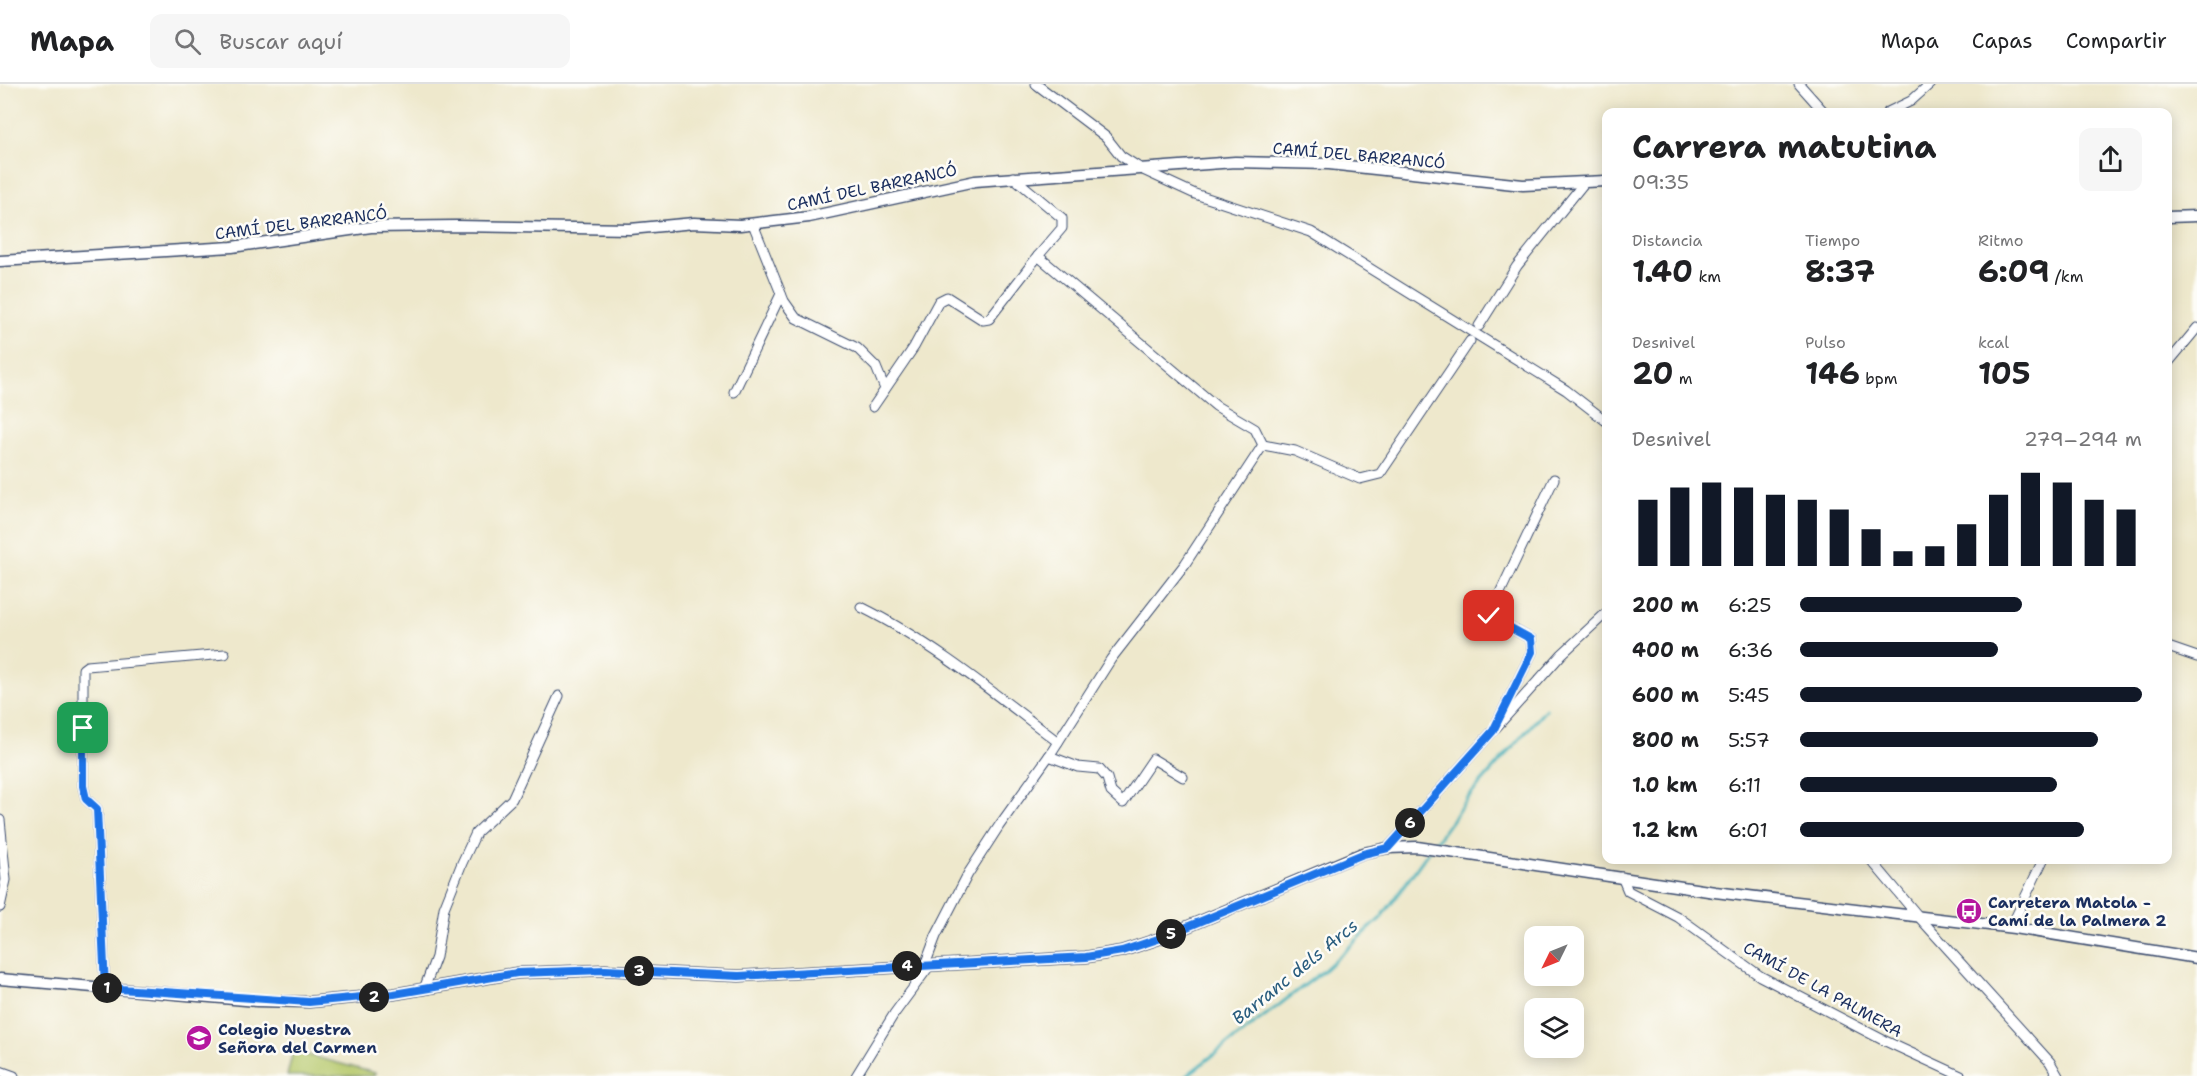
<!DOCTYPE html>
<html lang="es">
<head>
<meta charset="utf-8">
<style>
	body { margin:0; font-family:"Shantell Sans",sans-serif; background:#f6f6f6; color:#202124; height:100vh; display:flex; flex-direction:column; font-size:22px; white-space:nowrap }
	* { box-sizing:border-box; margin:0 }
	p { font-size:20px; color:#757577 }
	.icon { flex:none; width:33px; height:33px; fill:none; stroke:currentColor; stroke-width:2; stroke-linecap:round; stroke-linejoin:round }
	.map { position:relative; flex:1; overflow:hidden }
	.panel { position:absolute; left:1602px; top:24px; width:570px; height:756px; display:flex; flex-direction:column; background:#fff; border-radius:12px; box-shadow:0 3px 15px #0003 }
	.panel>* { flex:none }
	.needle { width:39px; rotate:227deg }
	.fabs { position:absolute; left:1524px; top:842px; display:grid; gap:12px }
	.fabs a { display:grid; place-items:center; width:60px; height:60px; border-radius:12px; background:#fff; box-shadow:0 3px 15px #0003; font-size:30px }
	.pin { position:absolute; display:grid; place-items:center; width:51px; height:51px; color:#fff; margin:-26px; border-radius:12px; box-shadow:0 3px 9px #0006 }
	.km { position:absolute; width:30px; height:30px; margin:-15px; border-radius:50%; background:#222; color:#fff; font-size:16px; line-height:30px; text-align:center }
	.round { display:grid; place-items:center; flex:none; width:63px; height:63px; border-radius:12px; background:#f6f6f6 }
	.head { display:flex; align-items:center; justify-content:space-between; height:102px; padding:0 30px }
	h1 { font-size:33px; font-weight:700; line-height:45px }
	.stats { display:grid; grid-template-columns:repeat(3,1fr); gap:9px; height:102px; padding:6px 30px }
	.stats div { display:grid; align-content:center }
	.stats b { font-size:30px; font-weight:700 }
	.stats small { font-size:16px; font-weight:400 }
	.stats p { font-size:16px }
	.chart { height:168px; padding:12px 30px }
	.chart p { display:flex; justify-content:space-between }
	.chart svg { width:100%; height:108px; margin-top:6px; stroke:#111827; stroke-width:6 }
	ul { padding:0 30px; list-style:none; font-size:20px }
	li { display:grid; grid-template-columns:96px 72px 1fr; align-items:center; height:45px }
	li i { height:15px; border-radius:8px; background:#111827 }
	header { display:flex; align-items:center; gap:36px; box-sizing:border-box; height:84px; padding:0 30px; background:#fff; border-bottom:2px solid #e0e0e0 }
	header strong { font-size:28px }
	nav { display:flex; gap:33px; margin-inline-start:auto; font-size:21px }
	.search { width:420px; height:54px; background:#f6f6f6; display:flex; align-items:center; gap:15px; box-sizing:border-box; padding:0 21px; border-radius:12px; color:#757577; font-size:22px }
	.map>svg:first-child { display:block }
	.green { fill:#b5c86b; stroke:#687c64; stroke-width:1.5 }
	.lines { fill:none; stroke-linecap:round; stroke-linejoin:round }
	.stream { stroke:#3fafba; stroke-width:3 }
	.minor-casing { stroke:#3b4b6e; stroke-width:11 }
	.tertiary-casing { stroke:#3b4b6e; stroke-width:13 }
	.minor { stroke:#fff; stroke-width:9 }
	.tertiary { stroke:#fff; stroke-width:10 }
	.route-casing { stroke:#fff; stroke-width:12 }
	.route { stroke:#1a73e8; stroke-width:8 }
	.labels { text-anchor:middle; stroke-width:5; stroke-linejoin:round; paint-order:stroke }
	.street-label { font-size:16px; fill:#1b2f5e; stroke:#fdfcf7 }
	.poi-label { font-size:16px; font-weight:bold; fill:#1b2f5e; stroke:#fdfcf7; text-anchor:start }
	.water-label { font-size:18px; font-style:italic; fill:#285c7e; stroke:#fdfcf7 }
</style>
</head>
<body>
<header>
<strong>Mapa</strong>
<div class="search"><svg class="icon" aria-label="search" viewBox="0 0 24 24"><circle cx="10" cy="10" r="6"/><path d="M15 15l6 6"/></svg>Buscar aquí</div>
<nav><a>Mapa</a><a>Capas</a><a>Compartir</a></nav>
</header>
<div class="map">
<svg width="2197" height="992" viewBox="0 0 2197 992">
	<rect width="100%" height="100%" fill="#fdfcf7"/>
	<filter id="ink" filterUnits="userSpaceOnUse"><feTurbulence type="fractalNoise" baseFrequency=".0167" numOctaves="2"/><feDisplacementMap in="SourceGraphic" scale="12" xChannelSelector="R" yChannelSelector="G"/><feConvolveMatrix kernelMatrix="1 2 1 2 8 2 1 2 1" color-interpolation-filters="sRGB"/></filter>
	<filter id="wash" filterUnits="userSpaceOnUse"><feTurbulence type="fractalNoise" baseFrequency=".008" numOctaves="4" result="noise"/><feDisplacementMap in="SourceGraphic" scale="24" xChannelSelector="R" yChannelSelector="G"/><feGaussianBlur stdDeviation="1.35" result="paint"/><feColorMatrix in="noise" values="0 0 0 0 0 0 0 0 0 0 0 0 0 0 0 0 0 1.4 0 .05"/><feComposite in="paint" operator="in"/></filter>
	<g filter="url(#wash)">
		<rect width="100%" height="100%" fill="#eee8cc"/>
		<!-- green -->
		<path class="green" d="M 293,967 L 375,989 L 374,992 L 287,992 Z"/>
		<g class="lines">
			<!-- stream -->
			<g class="stream">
				<path d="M 1433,762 L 1466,716 L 1546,625"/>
				<path d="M 1186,992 L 1322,888 L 1381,834 L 1429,767"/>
			</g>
		</g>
	</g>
	<g filter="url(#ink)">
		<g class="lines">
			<!-- minor casing -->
			<g class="minor-casing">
				<g id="minor">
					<path d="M 1036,0 L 1106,53 L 1121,72 L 1143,86 L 1195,110 L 1311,148 L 1566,306 L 1606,337"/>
					<path d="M 1799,0 L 1824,28"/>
					<path d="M 1888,28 L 1911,17 L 1930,0"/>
					<path d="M 1013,93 L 1062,134 L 1062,144 L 1038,172"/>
					<path d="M 753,140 L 784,217 L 796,234 L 857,264 L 876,283 L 885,305"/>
					<path d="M 1479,242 L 1517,182 L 1584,99"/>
					<path d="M 2168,279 L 2197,244"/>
					<path d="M 734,308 L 781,210"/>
					<path d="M 873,323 L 914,263 L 939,217 L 947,213 L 983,236 L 989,235 L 1038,172 L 1216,322 L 1255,345 L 1263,361"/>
					<path d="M 1263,361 L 1295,367 L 1360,395 L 1380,390 L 1470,257"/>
					<path d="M 861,523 C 932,558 995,610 1058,658"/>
					<path d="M 2168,563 L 2197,573"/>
					<path d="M 1498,637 L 1532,568 L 1531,555 L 1489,532 L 1554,395"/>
					<path d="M 1049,672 L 1078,683 L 1099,685 L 1107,694 L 1111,708 L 1123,719 L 1153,675 L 1183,693"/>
					<path d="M 0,736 L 6,796 L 0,823"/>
					<path d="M 1388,764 L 1562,570 L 1606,529"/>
					<path d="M 1871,776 L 1918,832 L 2050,978 L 2058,992"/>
					<path d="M 1622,793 L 1628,807 L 1678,833 L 1760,892 L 1883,956 L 1961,992"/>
					<path d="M 2011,843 L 2043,776"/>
					<path d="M 925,881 L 936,852 L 968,790 L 999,742 L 1051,669 L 1111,575 L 1185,480 L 1263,361"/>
					<path d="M 105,904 L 97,725 L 86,715 L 83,702 L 83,585 L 87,582 L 225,570"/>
					<path d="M 424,905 L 436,873 L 444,824 L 462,779 L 476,749 L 512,715 L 559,612"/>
					<path d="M 0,987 L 14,992"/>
					<path d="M 856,992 L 894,930 L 930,881"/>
				</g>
			</g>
			<!-- tertiary casing -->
			<g class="tertiary-casing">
				<g id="tertiary">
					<path d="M 2168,133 L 2197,132"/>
					<path d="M 0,177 L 232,163 L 371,143 L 456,142 L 630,145 L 694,139 L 740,141 L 809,133 L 975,97 L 1235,78 L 1329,80 L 1523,101 L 1606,97"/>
					<path d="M 0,895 L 257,917 L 309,918 L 394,910 L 517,889 L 605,886 L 739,892 L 1086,873 L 1122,867 L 1158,855 L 1363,769 L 1388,764 L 1417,763 L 1715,808 L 2014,844 L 2197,874"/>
				</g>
			</g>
			<!-- minor -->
			<use href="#minor" class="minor"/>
			<!-- tertiary -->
			<use href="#tertiary" class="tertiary"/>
		</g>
	</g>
	<g class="lines" filter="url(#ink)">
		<!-- route casing -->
		<g class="route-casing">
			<path id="route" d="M 83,644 L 83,702 L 86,715 L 97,725 L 105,904 L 309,918 L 394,910 L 517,889 L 605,886 L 739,892 L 1086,873 L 1122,867 L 1158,855 L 1363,770 L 1388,764 L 1493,647 L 1532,568 L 1531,555 L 1489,532"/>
		</g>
		<!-- route -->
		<use href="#route" class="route"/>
	</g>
	<!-- icons -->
	<defs>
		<g id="bus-disc" transform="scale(1.35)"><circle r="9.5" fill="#b5179e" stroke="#fdfcf7"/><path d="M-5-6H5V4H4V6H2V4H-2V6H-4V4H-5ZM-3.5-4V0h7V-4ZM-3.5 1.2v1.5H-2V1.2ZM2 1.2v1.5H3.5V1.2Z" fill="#fff"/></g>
		<g id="school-disc" transform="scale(1.35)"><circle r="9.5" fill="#b5179e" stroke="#fdfcf7"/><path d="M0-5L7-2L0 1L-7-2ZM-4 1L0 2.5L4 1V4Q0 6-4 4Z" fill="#fff"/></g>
	</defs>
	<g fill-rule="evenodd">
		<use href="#bus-disc" x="1969" y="827"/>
		<use href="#school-disc" x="199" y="954"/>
	</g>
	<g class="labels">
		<!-- street labels -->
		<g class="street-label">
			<text transform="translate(1359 71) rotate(5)" y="6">CAMÍ DEL BARRANCÓ</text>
			<text transform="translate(872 103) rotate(-12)" y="6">CAMÍ DEL BARRANCÓ</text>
			<text transform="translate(301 139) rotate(-7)" y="6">CAMÍ DEL BARRANCÓ</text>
			<text transform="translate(1823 905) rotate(29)" y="6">CAMÍ DE LA PALMERA</text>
		</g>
		<!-- poi labels -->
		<g class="poi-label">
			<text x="1988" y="824">Carretera Matola -<tspan x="1988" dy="18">Camí de la Palmera 2</tspan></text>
			<text x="218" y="951">Colegio Nuestra<tspan x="218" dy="18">Señora del Carmen</tspan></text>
		</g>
		<!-- water labels -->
		<g class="water-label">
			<text transform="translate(1295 888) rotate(-39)" y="6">Barranc dels Arcs</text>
		</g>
	</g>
</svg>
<div class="fabs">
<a><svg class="needle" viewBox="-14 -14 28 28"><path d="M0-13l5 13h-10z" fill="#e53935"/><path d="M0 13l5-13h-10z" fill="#757577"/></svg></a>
<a><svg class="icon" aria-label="layers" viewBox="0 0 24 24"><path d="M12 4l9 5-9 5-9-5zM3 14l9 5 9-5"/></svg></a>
</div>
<div class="pin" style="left:83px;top:644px;background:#1e9e55"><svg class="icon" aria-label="arrive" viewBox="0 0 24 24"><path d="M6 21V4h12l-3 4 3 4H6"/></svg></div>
<div class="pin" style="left:1489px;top:532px;background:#d93025"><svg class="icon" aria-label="check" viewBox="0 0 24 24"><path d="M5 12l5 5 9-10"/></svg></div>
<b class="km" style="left:107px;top:904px">1</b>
<b class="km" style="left:374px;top:913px">2</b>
<b class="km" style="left:639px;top:887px">3</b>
<b class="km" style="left:907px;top:882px">4</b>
<b class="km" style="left:1171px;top:850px">5</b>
<b class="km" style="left:1410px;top:739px">6</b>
<section class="panel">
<div class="head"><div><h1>Carrera matutina</h1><p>09:35</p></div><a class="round"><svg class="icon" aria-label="share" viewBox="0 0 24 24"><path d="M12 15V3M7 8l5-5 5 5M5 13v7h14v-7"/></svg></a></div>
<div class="stats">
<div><p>Distancia</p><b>1.40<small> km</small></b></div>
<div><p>Tiempo</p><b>8:37</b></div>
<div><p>Ritmo</p><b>6:09<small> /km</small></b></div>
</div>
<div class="stats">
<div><p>Desnivel</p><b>20<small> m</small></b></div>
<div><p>Pulso</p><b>146<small> bpm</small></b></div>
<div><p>kcal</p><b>105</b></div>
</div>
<div class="chart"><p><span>Desnivel</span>279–294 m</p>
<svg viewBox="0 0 160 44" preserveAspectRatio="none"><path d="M5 44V17M15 44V12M25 44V10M35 44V12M45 44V15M55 44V17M65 44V21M75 44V29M85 44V38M95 44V36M105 44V27M115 44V15M125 44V6M135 44V10M145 44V17M155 44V21"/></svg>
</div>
<ul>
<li><b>200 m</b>6:25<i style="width:65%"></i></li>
<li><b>400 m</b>6:36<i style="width:58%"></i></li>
<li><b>600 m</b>5:45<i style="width:100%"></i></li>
<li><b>800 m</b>5:57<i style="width:87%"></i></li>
<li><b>1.0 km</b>6:11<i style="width:75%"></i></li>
<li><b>1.2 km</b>6:01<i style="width:83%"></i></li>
</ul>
</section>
</div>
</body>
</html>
